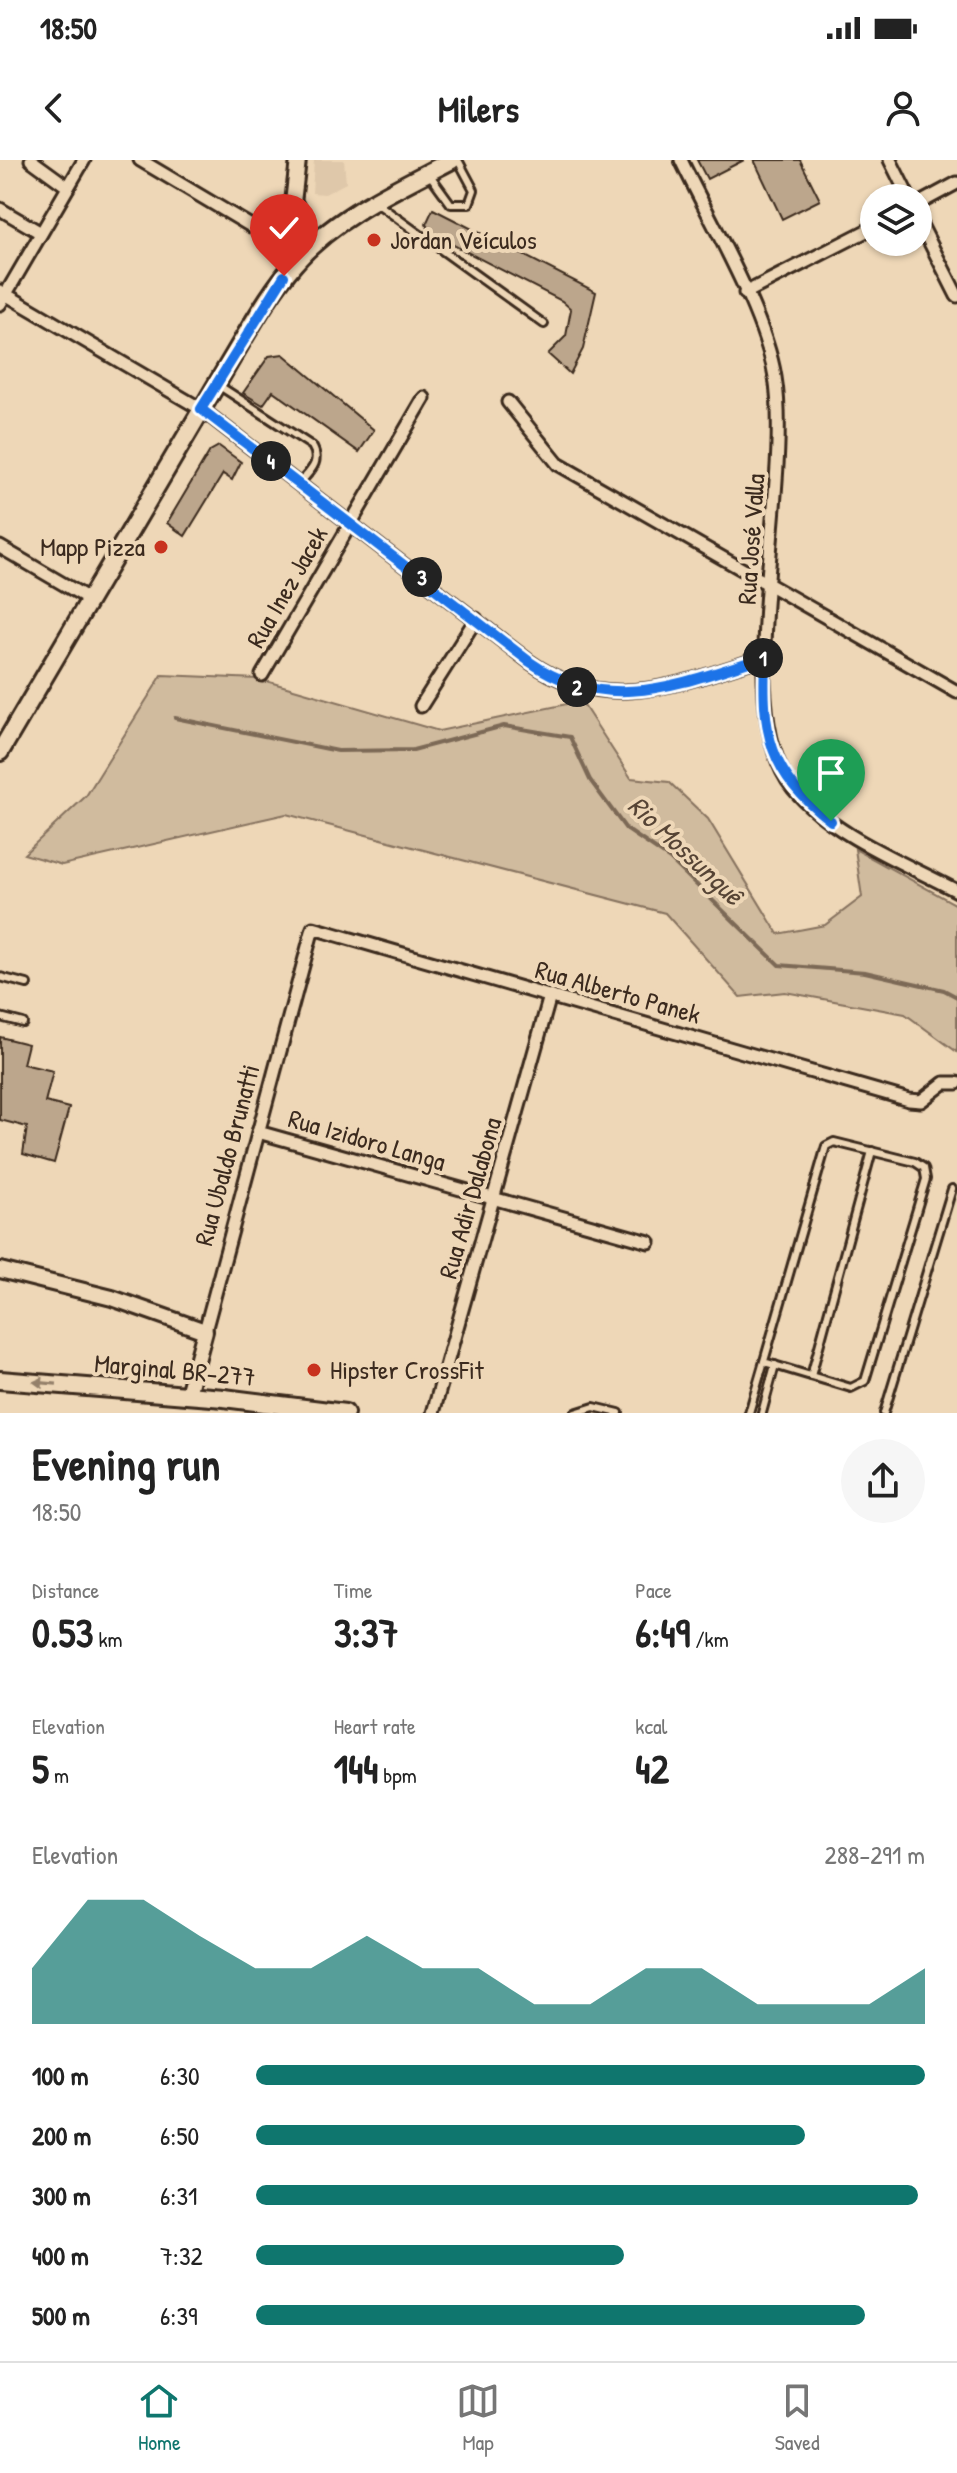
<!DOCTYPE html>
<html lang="en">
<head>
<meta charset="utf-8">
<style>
	body { margin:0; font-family:"Patrick Hand",sans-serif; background:#f6f6f6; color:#222; height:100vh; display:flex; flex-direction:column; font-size:30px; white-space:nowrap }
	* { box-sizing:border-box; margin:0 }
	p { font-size:26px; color:#767676 }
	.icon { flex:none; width:44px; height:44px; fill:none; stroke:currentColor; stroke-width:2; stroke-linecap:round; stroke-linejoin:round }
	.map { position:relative; height:1253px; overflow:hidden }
	.sheet { display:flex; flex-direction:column; background:#fff; flex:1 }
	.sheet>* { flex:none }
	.tools { position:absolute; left:860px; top:24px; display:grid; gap:16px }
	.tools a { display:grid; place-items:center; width:72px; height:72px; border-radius:50%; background:#fff; box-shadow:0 2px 6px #0004; font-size:40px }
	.pin { position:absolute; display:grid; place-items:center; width:68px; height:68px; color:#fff; margin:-82px -34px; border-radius:50% 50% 50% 0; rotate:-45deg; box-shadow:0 0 8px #0007 }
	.pin .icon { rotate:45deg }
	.km { position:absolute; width:40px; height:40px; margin:-20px; border-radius:50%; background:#222; color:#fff; font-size:22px; line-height:40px; text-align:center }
	.round { display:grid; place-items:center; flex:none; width:84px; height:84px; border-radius:42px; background:#f6f6f6 }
	.overview { display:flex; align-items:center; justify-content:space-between; height:136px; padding:0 32px }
	h1 { font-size:44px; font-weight:800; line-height:60px }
	.figures { display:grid; grid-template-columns:repeat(3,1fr); gap:12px; height:136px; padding:8px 32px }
	.figures div { display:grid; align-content:center }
	.figures b { font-size:40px; font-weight:800 }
	.figures small { font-size:22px; font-weight:400 }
	.figures p { font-size:22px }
	.chart { height:224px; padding:16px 32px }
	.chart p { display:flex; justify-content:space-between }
	.chart svg { width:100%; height:144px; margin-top:8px; fill:#0f766e; opacity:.7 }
	ul { padding:0 32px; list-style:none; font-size:26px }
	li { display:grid; grid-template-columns:128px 96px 1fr; align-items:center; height:60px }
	li i { height:20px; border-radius:10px; background:#0f766e }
	.status { display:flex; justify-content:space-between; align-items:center; height:56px; padding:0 40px; background:#fff; direction:ltr }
	.status svg { height:22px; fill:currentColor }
	header { display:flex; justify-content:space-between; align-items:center; height:104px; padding:0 32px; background:#fff; font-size:36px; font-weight:800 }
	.dock { display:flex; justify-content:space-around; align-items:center; height:112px; border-top:2px solid #e0e0e0; background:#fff; font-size:22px; color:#767676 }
	.dock a { display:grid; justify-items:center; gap:4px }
	.dock .current { color:#0f766e }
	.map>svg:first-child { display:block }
	.built { fill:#dfc8aa }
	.green { fill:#d0bb9e; stroke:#86725e; stroke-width:2 }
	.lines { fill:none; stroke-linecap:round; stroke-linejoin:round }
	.stream { stroke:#7c6956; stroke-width:4 }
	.building { fill:#bca68c; stroke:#3b2a1e; stroke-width:2 }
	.service-casing { stroke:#3b2a1e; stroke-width:12 }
	.minor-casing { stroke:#3b2a1e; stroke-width:17 }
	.tertiary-casing { stroke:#3b2a1e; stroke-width:20 }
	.secondary-casing { stroke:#3b2a1e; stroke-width:22 }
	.service { stroke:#eed7b7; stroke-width:6 }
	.minor { stroke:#eed7b7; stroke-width:11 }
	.tertiary { stroke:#eed7b7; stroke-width:14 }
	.secondary { stroke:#eed7b7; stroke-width:16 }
	.oneway { fill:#94806a }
	.route-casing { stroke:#fff; stroke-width:16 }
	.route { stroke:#1a73e8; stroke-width:10 }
	.poi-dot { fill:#c8321e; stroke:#eed7b7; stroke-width:3 }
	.labels { text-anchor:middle; stroke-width:8; stroke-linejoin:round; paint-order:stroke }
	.poi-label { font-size:26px; fill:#3b2a1e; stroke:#eed7b7; text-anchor:start }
	.street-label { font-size:26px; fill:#3b2a1e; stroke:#eed7b7 }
	.water-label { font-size:28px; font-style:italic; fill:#564435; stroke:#eed7b7 }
</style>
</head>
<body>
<div class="status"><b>18:50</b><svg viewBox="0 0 49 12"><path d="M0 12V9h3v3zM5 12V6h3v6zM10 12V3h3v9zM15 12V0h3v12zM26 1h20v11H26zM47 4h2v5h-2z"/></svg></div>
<header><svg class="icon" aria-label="back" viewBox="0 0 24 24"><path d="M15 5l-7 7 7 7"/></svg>Milers<svg class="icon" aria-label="person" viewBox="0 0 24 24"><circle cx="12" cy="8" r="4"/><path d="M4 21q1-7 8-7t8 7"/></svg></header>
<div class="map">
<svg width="957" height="1253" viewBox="0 0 957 1253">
	<rect width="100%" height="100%" fill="#eed7b7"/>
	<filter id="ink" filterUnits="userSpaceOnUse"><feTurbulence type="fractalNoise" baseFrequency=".0125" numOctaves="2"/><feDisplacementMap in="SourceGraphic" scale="16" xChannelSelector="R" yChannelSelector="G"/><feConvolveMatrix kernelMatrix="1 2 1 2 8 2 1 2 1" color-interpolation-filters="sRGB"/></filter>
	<g filter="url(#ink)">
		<!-- built -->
		<path class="built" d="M 314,0 L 344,0 L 346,23 L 325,34 L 312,33 Z"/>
		<!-- green -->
		<path class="green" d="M 162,515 L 259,519 L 439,571 L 581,541 L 631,618 L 669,622 L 708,659 L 778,774 L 825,765 L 862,737 L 855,689 L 957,745 L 957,892 L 905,854 L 785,832 L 740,837 L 665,753 L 286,654 L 62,705 L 24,694 L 86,636 Z"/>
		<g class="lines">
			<!-- stream -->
			<path class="stream" d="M 175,558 L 338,591 L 413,590 L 504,566 L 570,577 L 590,620 L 626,669 L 670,699 L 779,805 L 865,812 L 944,830 L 957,837"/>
		</g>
		<!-- building -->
		<g class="building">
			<path d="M 697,0 L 744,0 L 707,19 Z"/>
			<path d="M 754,0 L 800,0 L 820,40 L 782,59 Z"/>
			<path d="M 433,49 L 596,132 L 583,189 L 570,214 L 548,194 L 566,176 L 571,149 L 562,141 L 430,73 L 426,64 Z"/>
			<path d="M 283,194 L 374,270 L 359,292 L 273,231 L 263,245 L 243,233 L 269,196 Z"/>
			<path d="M 219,286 L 241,302 L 232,320 L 223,314 L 185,376 L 167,363 L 210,291 Z"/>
			<path d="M 0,877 L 28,884 L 23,904 L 53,911 L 45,942 L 69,948 L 54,1003 L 23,994 L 27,967 L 0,960 Z"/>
		</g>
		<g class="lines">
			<!-- service casing -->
			<g class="service-casing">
				<g id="service">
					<path d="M 430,15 L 451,44 L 469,44 L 474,30 L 458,0"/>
					<path d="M 375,42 L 544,164"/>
					<path d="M 218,225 L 312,286 C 322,302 310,311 300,323"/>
					<path d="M 0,817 L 27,824"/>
					<path d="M 0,857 L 23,863"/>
					<path d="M 811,1216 L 872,991"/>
					<path d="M 575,1253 L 594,1247 L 619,1253"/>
					<path d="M 749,1253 L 826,986 L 834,982 L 915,1002 L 924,1008 L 926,1019 L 865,1221 L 851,1228 L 764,1202"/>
					<path d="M 762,1253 L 775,1205"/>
					<path d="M 884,1253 L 952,1029"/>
				</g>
			</g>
			<!-- minor casing -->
			<g class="minor-casing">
				<g id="minor">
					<path d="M 31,0 L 68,27"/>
					<path d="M 140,0 L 256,69 L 290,63"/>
					<path d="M 681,0 C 710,61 765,153 775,217 C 793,325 729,550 793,628 C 833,676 903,702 957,731"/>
					<path d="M 890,0 L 909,38"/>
					<path d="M 918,44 L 957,23"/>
					<path d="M 0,49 L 41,73"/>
					<path d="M 918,59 L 957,136"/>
					<path d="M 0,131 L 201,249 L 530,502 C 607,557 683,522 765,497"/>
					<path d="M 745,133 L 874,67"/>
					<path d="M 0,144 L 84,0"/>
					<path d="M 508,242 L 558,304 L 957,532"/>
					<path d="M 0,387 L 89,439"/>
					<path d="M 262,515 L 424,238"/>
					<path d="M 421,546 L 476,459"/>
					<path d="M 258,972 L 649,1082"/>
					<path d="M 205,1171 L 313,768 L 909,940 L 921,941 L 944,923 L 957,923"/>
					<path d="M 433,1253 L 550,836"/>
				</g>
			</g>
			<!-- tertiary casing -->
			<g class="tertiary-casing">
				<g id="tertiary">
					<path d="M 298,0 L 290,68 L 305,93"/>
					<path d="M 295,44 L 315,83"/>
					<path d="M 0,1110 L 112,1138 L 205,1171 L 188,1234"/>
				</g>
			</g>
			<!-- secondary casing -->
			<g class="secondary-casing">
				<g id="secondary">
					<path d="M 0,592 L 245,176 C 260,151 275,126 294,104 C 335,56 397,29 452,0"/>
					<path d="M 0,1220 L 224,1238 L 345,1253"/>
				</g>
			</g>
			<!-- service -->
			<use href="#service" class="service"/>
			<!-- minor -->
			<use href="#minor" class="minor"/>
			<!-- tertiary -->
			<use href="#tertiary" class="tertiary"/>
			<!-- secondary -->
			<use href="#secondary" class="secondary"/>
		</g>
		<!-- one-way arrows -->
		<defs><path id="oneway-solid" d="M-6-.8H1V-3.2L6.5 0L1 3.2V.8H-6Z" transform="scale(2)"/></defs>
		<use class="oneway" href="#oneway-solid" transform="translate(45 1223) rotate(-175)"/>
	</g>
	<g class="lines" filter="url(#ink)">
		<!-- route casing -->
		<g class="route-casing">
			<path id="route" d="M 284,116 L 201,249 L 530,502 C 608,557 683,522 765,497 C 762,574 768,612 831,661"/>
		</g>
		<!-- route -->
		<use href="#route" class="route"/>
	</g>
	<!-- markers -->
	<g class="poi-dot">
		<circle cx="374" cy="80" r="8"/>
		<circle cx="161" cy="387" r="8"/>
		<circle cx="314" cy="1210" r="8"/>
	</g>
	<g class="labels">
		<!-- poi labels -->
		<g class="poi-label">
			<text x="390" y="89">Jordan Veículos</text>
			<text x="145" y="396" text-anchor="end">Mapp Pizza</text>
			<text x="330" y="1219">Hipster CrossFit</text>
		</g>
		<!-- street labels -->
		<g class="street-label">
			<text transform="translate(751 379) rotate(-86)" y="9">Rua José Valla</text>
			<text transform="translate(287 427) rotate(-60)" y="9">Rua Inez Jacek</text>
			<text transform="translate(618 832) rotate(16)" y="9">Rua Alberto Panek</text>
			<text transform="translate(367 980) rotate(16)" y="9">Rua Izidoro Langa</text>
			<text transform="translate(227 995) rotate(-75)" y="9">Rua Ubaldo Brunatti</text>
			<text transform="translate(470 1038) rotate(-74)" y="9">Rua Adir Dalabona</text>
			<text transform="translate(175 1210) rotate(5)" y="9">Marginal BR-277</text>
		</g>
		<!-- water labels -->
		<g class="water-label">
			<text transform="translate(686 690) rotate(43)" y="10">Rio Mossunguê</text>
		</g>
	</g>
</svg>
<div class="tools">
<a><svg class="icon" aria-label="layers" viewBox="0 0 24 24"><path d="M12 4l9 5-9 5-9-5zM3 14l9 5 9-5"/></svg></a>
</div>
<div class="pin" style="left:831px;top:661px;background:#1e9e55"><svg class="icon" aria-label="arrive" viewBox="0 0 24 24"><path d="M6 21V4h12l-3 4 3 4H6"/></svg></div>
<div class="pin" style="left:284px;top:116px;background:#d93025"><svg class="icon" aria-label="check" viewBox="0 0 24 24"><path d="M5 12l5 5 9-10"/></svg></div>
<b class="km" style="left:763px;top:498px">1</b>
<b class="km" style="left:577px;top:527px">2</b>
<b class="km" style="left:422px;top:417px">3</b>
<b class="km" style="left:271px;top:301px">4</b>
</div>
<section class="sheet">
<div class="overview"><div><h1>Evening run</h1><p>18:50</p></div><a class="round"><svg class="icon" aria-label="share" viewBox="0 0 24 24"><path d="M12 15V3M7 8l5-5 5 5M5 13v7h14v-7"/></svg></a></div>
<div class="figures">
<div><p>Distance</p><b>0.53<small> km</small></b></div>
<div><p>Time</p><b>3:37</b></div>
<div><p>Pace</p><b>6:49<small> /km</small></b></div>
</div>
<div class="figures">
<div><p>Elevation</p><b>5<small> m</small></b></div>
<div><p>Heart rate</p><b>144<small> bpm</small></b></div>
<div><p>kcal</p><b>42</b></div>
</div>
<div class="chart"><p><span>Elevation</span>288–291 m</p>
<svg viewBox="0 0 160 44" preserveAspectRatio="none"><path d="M0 44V27L10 6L20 6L30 17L40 27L50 27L60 17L70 27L80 27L90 38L100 38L110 27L120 27L130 38L140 38L150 38L160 27V44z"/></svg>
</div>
<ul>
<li><b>100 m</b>6:30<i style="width:100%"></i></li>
<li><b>200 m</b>6:50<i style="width:82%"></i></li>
<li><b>300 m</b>6:31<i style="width:99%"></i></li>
<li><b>400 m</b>7:32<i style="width:55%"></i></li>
<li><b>500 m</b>6:39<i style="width:91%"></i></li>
</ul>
</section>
<nav class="dock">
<a class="current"><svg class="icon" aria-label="home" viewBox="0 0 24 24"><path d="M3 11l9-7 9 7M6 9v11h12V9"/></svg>Home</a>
<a><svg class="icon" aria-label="map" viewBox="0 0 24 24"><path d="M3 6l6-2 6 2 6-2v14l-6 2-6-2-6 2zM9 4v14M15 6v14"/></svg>Map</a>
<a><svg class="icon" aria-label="saved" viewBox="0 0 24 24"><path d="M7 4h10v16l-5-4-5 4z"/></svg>Saved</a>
</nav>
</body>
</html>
